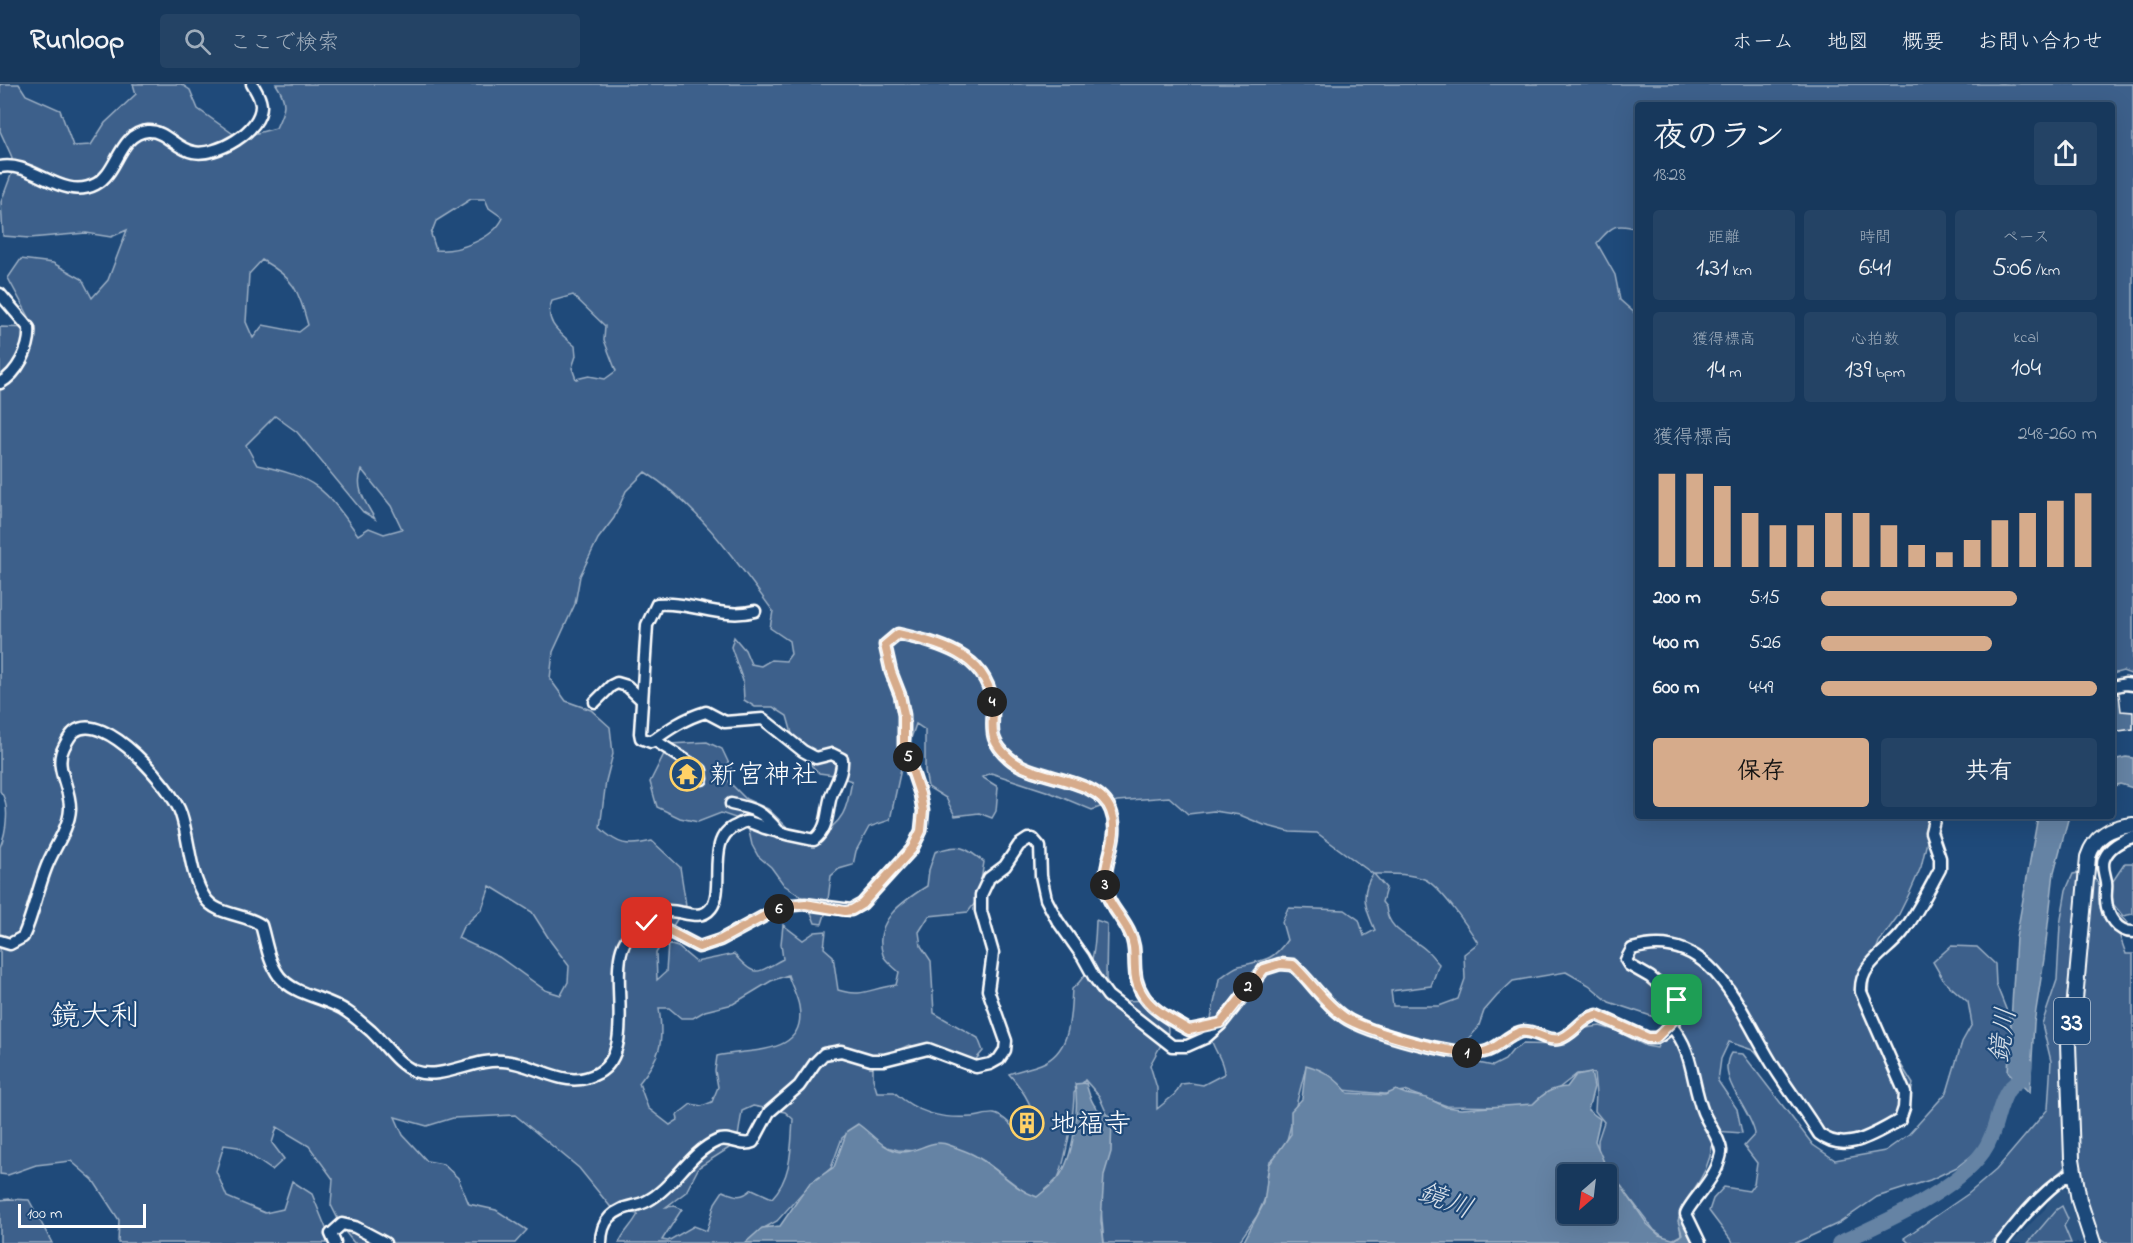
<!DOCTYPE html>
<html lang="ja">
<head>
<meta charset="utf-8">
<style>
	body { margin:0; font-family:"Indie Flower","Klee One",sans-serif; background:#244365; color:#f1f3f6; height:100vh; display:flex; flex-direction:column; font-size:22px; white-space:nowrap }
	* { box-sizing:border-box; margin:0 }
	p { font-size:20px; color:#9eacbb }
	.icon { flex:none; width:33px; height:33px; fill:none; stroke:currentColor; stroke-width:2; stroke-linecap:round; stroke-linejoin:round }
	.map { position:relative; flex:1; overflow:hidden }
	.drawer { position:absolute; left:1635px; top:18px; width:480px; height:717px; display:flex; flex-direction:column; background:#17385c; border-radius:6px; box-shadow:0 6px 24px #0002,0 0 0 2px #365272 }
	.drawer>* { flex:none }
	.needle { width:39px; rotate:208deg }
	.controls { position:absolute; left:1557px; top:1080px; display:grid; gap:12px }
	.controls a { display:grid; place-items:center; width:60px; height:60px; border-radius:6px; background:#17385c; box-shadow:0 6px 24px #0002,0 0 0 2px #365272; font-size:30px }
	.scale { position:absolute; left:18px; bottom:15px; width:128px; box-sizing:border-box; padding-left:6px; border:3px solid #fff; border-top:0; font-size:16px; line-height:21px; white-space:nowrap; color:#fff; -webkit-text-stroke:4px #1f4a7a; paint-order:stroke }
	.pin { position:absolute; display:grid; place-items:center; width:51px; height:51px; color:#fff; margin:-26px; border-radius:12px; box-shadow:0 3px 9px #0006 }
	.km { position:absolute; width:30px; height:30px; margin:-15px; border-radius:50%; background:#222; color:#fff; font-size:16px; line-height:30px; text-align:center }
	.round { display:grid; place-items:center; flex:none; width:63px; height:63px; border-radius:6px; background:#244365 }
	.overview { display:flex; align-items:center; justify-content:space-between; height:102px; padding:0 18px }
	h1 { font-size:33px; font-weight:600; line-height:45px }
	.figures { display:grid; grid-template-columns:repeat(3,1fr); gap:9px; height:102px; padding:6px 18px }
	.figures div { display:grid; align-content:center; border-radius:6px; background:#244365; text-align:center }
	.figures b { font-size:26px; font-weight:600 }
	.figures small { font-size:16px; font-weight:400 }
	.figures p { font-size:16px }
	.chart { height:168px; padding:12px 18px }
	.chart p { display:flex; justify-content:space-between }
	.chart svg { width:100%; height:108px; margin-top:6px; stroke:#d6ab8b; stroke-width:6 }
	.action { display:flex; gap:12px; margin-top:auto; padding:12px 18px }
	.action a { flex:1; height:69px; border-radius:6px; background:#d6ab8b; color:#111; font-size:24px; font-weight:600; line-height:69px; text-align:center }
	.action a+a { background:#244365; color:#f1f3f6 }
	ul { padding:0 18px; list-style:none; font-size:20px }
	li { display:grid; grid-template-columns:96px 72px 1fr; align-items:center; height:45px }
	li i { height:15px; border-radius:8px; background:#d6ab8b }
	header { display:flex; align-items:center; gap:36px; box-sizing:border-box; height:84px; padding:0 30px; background:#17385c; border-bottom:2px solid #365272 }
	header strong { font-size:28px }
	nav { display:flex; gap:33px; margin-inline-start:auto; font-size:21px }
	.search { width:420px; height:54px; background:#244365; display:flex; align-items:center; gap:15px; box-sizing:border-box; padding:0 21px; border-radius:6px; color:#9eacbb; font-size:22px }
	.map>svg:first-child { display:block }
	.built { fill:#2e5683 }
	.green { fill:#3c618b; stroke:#9eb0c5; stroke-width:1.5; fill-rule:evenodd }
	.water { fill:#6583a4; stroke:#a3b5c8; stroke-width:1.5; fill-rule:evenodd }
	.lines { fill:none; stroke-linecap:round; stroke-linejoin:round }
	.river { stroke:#6583a4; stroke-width:15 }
	.building { fill:#507197; stroke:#fff; stroke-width:1.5 }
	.minor-casing { stroke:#fff; stroke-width:15 }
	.major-casing { stroke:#fff; stroke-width:18 }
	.minor { stroke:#1f4a7a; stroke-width:10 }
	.major { stroke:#1f4a7a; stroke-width:14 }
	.route-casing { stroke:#fff; stroke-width:12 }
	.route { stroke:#d6ab8b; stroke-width:8 }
	.labels { text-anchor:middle; stroke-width:4.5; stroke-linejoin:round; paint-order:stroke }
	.shield { fill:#1f4a7a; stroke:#bcc9d7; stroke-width:1.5 }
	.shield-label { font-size:26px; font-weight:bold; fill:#fff }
	.poi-label { font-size:27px; fill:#fff; stroke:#1f4a7a; text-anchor:start }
	.water-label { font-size:28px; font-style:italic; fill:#d8e0e8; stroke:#1f4a7a }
	.quarter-label { font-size:30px; fill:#fff; stroke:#1f4a7a }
</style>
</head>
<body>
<header>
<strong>Runloop</strong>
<div class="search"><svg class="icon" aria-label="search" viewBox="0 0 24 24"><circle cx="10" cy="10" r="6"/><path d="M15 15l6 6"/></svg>ここで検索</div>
<nav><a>ホーム</a><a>地図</a><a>概要</a><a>お問い合わせ</a></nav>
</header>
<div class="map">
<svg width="2133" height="1159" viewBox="0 0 2133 1159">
	<rect width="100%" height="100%" fill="#1f4a7a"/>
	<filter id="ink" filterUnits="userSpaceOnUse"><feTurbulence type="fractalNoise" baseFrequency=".0167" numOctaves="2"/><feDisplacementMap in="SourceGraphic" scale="12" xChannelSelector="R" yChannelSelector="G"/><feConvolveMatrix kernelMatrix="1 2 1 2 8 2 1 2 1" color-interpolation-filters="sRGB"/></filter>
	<g filter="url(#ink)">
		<!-- built -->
		<path class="built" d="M 2061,1101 L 2068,1106 L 2088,1159 L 2012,1159 L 2045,1125 L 2053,1107 Z"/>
		<!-- green -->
		<g class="green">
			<path d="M 0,0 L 19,0 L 26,11 L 60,26 L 73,62 L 91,61 L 105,39 L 136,10 L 133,0 L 181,0 L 190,6 L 198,25 L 239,54 L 276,44 C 285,25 288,18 276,0 L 2133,0 L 2133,591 L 2123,587 L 2112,590 L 2112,21 L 1638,21 L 1638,145 C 1615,138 1612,142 1597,159 L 1615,191 L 1620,216 L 1638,232 L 1638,732 L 1933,732 L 1921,783 L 1910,808 L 1898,832 L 1879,858 L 1870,883 L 1868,911 L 1884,962 L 1898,976 L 1913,1000 L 1907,1027 L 1892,1048 L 1866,1059 L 1840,1060 L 1818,1046 L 1755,967 L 1729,958 L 1721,975 L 1718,997 L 1737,1025 L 1742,1049 L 1714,1047 C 1713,1064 1709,1081 1700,1096 C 1685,1121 1676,1119 1681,1151 L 1670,1157 L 1654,1146 L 1629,1113 L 1611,1095 L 1598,1074 L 1598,1056 L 1604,1038 L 1595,1027 L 1596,1010 L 1594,989 L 1577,990 L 1532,1025 L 1518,1023 L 1447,1022 L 1405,1007 L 1385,1010 L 1343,1006 L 1306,983 L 1287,1056 L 1279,1069 L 1270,1077 L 1267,1092 L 1267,1110 L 1257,1132 L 1238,1159 L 1104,1159 L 1101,1125 L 1102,1087 L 1110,1037 L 1099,1012 L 1085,996 L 1074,1009 C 1074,1028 1065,1087 1054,1101 C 1049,1107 1040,1111 1034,1115 L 984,1077 L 960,1069 L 898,1066 L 883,1062 L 855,1044 L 842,1054 L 831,1084 L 802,1109 L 777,1137 L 762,1145 L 751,1159 L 619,1159 C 624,1147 632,1142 638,1130 L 613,1126 L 579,1084 L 515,1031 L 453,1034 L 427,1042 L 395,1033 L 403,1051 L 427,1077 L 443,1080 L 458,1094 L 469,1120 L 496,1126 L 527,1146 L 515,1159 L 354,1159 L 343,1145 L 331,1121 L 333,1095 L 309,1062 L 277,1043 L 272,1059 L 284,1075 L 272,1086 L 238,1063 L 224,1061 L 216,1087 L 227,1113 L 265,1129 L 283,1125 L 292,1097 L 312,1110 L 332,1159 L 118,1159 L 119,1136 L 93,1096 L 71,1077 L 36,1081 L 8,1091 L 0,1090 L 0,763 C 6,749 11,720 0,707 L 0,243 L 35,244 L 8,194 L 21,175 L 53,179 L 82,195 L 92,214 L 108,196 L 127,146 L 111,153 L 86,149 L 30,154 L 3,152 L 1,118 L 14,83 L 11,71 L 0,47 ZM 471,115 L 485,115 L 489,124 L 503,134 C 493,155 458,168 436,166 L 431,150 L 436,137 ZM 262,176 C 295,195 298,206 308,241 L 299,248 L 263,241 L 253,254 L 246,238 L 249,190 ZM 573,211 L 605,242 L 604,256 L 616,287 L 605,295 L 589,292 L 576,295 L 572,284 L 576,272 L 575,262 C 560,249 543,238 552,217 ZM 275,332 L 297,348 L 363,428 L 375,435 C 366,419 354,404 362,386 L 391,422 L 402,445 L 384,450 L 369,444 L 358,451 C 325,404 315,393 257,381 L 246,361 ZM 645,388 C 697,420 737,478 773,527 L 770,544 L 789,557 L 791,570 L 786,577 L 771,576 L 761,582 L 751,580 L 745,566 L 734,553 L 731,563 L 743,597 L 744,616 L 755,623 L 773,623 L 787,632 L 797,667 L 819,689 L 834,691 L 852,697 C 847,725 844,738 817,753 L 788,744 L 768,725 L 746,715 L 728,697 L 731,684 L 722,665 L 707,658 L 669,660 L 650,698 L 657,723 L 680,734 L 698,738 L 721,729 L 747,738 L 752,761 L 758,772 L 771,783 L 784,801 L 806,816 L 815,839 L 822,840 L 827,824 L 831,792 L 839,785 L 853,781 L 856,767 L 869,743 L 890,736 L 902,680 L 916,640 L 925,646 L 925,687 L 928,703 L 946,714 L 955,732 L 979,729 L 992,734 L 996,727 L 998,703 L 982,693 L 991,689 L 1049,708 L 1092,726 L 1117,717 L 1169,713 L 1188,730 L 1214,727 L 1240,731 L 1264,741 L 1290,748 L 1317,749 L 1373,790 C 1359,809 1366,826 1375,846 L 1364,852 L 1359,836 L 1345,826 L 1288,824 L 1282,838 L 1287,856 C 1272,878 1263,876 1239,882 C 1232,884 1225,891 1219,895 C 1217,910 1208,938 1210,951 C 1212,965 1224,975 1224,990 L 1203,1001 L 1191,999 L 1181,1000 L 1175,1010 L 1157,1025 L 1157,1004 L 1150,981 L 1168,948 L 1167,931 L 1147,916 L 1124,917 L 1112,909 L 1106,895 L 1107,840 L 1096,836 C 1095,864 1095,886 1072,905 C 1070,933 1072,967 1041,980 C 1031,984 1019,986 1009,990 C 1025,1008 1036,1026 1036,1051 L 1023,1054 C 1015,1046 1005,1032 994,1030 C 988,1029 978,1033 971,1033 C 940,1035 917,1029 894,1008 L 877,1008 L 873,995 L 873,977 L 909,961 L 930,966 L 971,981 L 983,967 L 978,954 L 934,929 L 931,877 L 921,862 L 919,848 L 929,832 L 968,828 L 978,815 L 984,778 C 965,763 960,759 935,768 L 929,786 L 927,802 C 903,817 872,837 883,871 C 885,877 894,883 899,888 L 896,901 C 870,904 864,914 838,906 L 833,872 L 824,864 L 826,847 L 815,848 L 803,856 L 783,841 L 781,860 L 783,875 C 756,889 756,895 734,870 L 696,878 L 678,863 L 668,860 L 666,888 L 657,896 L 656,869 L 686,821 L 680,783 L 652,757 C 627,763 618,761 600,744 L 606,697 L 613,670 L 610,643 L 591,626 L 566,617 L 550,595 L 553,568 L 575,520 L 580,492 L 598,455 L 614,434 L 626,407 ZM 1374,790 C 1391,790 1408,789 1424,795 C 1439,801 1469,844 1478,859 L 1464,870 L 1465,895 L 1458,915 L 1439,922 L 1393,922 L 1391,907 L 1431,902 L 1439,880 C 1435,876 1431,870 1426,866 C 1410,852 1388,847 1386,823 L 1382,818 L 1386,804 ZM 490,802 L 532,828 L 551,858 L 569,882 L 568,898 L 561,911 L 545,906 L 499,873 L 458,854 L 463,843 L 482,825 ZM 1566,888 L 1589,901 L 1609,918 L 1669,938 L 1657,964 L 1646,962 L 1617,947 L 1600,942 L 1586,944 L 1564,961 L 1523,960 L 1513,966 L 1505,976 L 1493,982 L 1469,977 L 1465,970 L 1467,956 L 1478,944 L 1484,927 L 1497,912 L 1513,897 ZM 788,891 C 791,901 797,911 799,922 C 808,973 749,964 717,972 L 715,987 L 718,1003 L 712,1018 L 702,1022 L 691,1020 L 677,1031 L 678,1036 L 670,1041 L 648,1024 L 639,999 C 661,972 664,959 659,924 L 669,924 L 681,934 L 693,934 L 705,927 L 733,920 L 771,897 ZM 753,1022 L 785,1028 L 793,1035 C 791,1064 792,1093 772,1114 L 752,1105 C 742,1115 735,1112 723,1107 L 715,1119 L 707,1147 L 694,1142 L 668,1157 L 662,1156 L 682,1125 L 675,1122 L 666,1123 L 686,1108 L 699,1083 L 737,1059 L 742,1027 Z"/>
			<path d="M 2125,779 L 2133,779 L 2133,830 L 2123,832 L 2113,820 L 2111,800 Z"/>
			<path d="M 2090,787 L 2101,804 L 2099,820 L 2117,829 L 2128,839 L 2120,853 L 2126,870 L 2133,870 L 2133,1159 L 2105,1159 L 2089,1145 L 2084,1123 L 2065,1092 L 2063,1085 L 1991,1159 L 1909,1159 L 1904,1154 L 1968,1110 L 1996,1086 L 2048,1025 L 2051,977 L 2042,940 L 2057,896 L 2060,841 L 2066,806 L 2073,790 Z"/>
			<path d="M 1951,862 L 1977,863 L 1995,880 L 1996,900 L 2010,935 L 2015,959 L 2015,983 L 1998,1040 L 1989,1058 L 1957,1083 L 1930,1096 L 1877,1113 L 1839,1139 L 1796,1159 L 1733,1159 L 1709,1127 L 1713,1115 L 1724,1103 L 1749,1107 L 1754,1100 L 1757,1079 L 1744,1062 L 1755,1050 C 1751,1025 1715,994 1731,969 L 1743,970 L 1813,1061 L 1835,1076 L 1885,1067 L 1909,1050 L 1947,1008 L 1962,958 L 1972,940 L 1968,918 L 1944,897 L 1933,878 Z"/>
			<path d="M 10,1115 L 29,1116 L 52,1159 L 0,1159 L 0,1116 Z"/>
			<path d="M 2062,1122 L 2068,1135 L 2064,1142 L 2071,1159 L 2028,1159 L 2056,1126 Z"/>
		</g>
		<!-- water -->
		<g class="water">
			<path d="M 2126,673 L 2133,674 L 2133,704 L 2120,700 L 2112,703 L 2112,676 Z"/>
			<path d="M 2038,732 L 2069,732 L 2054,788 L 2044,875 L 2034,939 L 2030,1009 L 2008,988 L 2016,854 Z"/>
			<path d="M 1306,981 C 1324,986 1336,994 1348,1009 L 1385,1011 L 1396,1006 L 1406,1010 L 1427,1014 L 1446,1023 L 1461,1025 L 1533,1020 C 1544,1009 1551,1004 1567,1003 L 1576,991 L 1591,988 L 1594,1003 L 1588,1026 L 1600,1035 L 1595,1057 L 1609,1090 L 1622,1103 L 1647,1140 L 1659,1151 L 1675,1156 L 1682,1150 L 1678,1137 L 1680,1130 L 1684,1132 L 1697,1159 L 1243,1159 L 1264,1119 L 1269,1081 L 1291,1050 L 1291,1027 L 1302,1015 ZM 1568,1090 L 1606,1090 L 1606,1130 L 1568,1130 Z"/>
			<path d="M 1086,999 C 1090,1015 1094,1029 1112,1032 L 1111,1068 L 1104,1091 L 1101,1137 L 1104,1159 L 745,1159 L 762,1144 L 780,1142 L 809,1100 L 834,1083 L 847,1047 L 858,1040 C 870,1048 881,1063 896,1067 C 915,1072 931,1053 949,1061 C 959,1065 971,1068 979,1074 C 1002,1088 1011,1103 1037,1113 C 1044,1107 1052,1101 1058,1094 C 1074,1074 1079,1025 1075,1000 Z"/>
		</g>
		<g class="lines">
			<!-- river -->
			<path class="river" d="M 1839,1159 C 1883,1139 1954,1108 1983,1068 C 1997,1048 1996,1027 2007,1008 C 2010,1002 2019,997 2024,993 L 2025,980"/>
		</g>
		<!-- building -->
		<g class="building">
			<path d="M 2116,610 L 2119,610 L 2121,627 L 2133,628 L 2133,645 L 2112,648 L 2112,627 L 2115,627 Z"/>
			<path d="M 679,681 L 694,690 L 686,701 L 679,695 L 681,692 L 675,687 Z"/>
		</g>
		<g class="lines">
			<!-- minor casing -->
			<g class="minor-casing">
				<g id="minor">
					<path d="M 0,83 C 32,76 62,118 96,100 C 118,89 119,49 148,47 C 165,46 176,65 193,68 C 216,73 262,47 261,21 C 260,12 256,7 252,0"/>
					<path d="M 0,210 L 29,244 C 31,264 17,290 0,299"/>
					<path d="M 2112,603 L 2125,600 L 2133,601"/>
					<path d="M 595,618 L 611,602 L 617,599 L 627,602 L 642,616"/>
					<path d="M 654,656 L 701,686 L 702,695"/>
					<path d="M 731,720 C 756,725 763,728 779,748"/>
					<path d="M 2133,753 C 2122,756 2109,763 2104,775 C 2101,783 2105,790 2106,798 C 2107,804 2105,810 2106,816 C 2107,832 2117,848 2133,848"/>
					<path d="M 647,839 L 655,840 L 699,863 L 720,856 L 783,822 L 805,820 L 851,826 L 862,820 L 912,765 L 921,747 L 923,727 L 920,710 L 904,662 L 904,631 L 900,611 L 891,588 L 885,561 L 898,550 C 937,559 984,569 992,616 C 996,641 984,652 1009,674 C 1034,697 1098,692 1111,727 C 1121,752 1105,773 1105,798 C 1105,820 1122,831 1130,850 C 1136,861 1134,873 1135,885 C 1136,918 1164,932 1189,946 L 1220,940"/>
					<path d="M 0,857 L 10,860 L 23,853 C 33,831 37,807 46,784 C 53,765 69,745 70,725 C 71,703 53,683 64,663 C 66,659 70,651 74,648 C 104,624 173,705 181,730 C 190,757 189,790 205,814 C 217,832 244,829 261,841 C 266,857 268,877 279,892 C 295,912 326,913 346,927 C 355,933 363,940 371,947 C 385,960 396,979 414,987 C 442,997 474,974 503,977 C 537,979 565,1008 598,989 C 635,969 611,899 622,865 C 627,850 635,843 648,838 C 655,835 660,828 668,827 C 682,826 700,838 711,824 C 726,805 705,754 736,742 C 740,740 744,737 748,738 C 754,739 760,742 765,744 C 781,749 797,753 814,756 C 829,744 826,729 831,712 C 836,698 843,690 842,675 L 832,670 L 816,674 L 803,667 L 763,635 L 725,638 L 706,628 C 685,634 669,645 651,658 L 641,654 L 640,649 L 647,541 L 657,520 C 691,517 722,536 755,527"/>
					<path d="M 1671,942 C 1694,967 1691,998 1703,1028 C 1708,1040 1719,1053 1721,1066 C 1722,1070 1719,1076 1718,1080 C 1713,1097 1688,1121 1686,1130 L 1700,1159"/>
					<path d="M 335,1159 L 331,1150 L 342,1140 L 355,1143 L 385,1159"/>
					<path d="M 601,1159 C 601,1150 603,1140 610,1133 C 622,1121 634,1124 647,1117 C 674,1103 689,1069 717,1057 C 729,1051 741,1064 753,1058 L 769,1028 L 799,1002 L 815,979 L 824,970 L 841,967 L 871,976 L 884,976 L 928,965 L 976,983 L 990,980 L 999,975 L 1005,966 L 1006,957 L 988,906 L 993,869 L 981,827 L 981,811 L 989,794 L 1005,782 L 1019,761 L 1028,755 L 1033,755 L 1040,763 L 1041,792 L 1046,815 L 1057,836 L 1083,873 L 1094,893 L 1108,912 L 1172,962 L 1187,962 L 1205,954 L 1221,940 L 1264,885 L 1280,880 L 1293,881 C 1311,897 1323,918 1344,933 C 1364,948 1460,974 1484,968 C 1498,965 1506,952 1520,948 C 1533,944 1544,958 1559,955 C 1574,951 1581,934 1597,931 L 1648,954 L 1656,954 C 1671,947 1680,933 1677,916 L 1650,893 L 1629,881 L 1626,876 L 1632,865 C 1708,842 1737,920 1768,973 C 1783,999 1803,1024 1819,1050 C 1846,1071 1875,1049 1900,1036 L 1904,1024 L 1905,1009 L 1861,908 C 1859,880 1887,868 1902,849 C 1917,830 1928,807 1940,785 L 1940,774 L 1931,748 L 1935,732"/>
					<path d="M 2001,1159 C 2019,1136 2049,1099 2075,1088"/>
				</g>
			</g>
			<!-- major casing -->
			<g class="major-casing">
				<path id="major" d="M 2093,1159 L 2079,1116 L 2072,1075 L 2068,960 L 2074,926 L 2088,773 C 2095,751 2111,743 2133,741"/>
			</g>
			<!-- minor -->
			<use href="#minor" class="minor"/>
			<!-- major -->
			<use href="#major" class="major"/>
		</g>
	</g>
	<g class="lines" filter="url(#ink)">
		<!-- route casing -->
		<g class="route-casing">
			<path id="route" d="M 647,839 L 655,840 L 699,863 L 720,856 L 783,822 L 805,820 L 845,827 L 852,826 L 862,820 L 912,765 L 921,747 L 923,727 L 920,710 L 904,662 L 904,631 L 900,611 L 891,588 L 885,561 L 898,550 C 937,559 984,569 992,616 C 996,642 984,652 1009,674 C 1034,697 1098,692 1111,727 C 1121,752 1104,773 1105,798 C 1105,820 1122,831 1130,850 C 1136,861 1134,873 1135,886 C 1136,918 1164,932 1189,946 L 1221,939 L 1264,885 L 1280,880 L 1293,881 C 1311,898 1323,918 1344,933 C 1364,947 1461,974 1484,968 C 1498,965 1506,952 1520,948 C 1533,945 1544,958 1559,955 C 1574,951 1581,934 1597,931 L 1648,954 L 1656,954 L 1677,933 L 1677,916"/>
		</g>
		<!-- route -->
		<use href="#route" class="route"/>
	</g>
	<!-- icons -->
	<defs>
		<g id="temple-ring" transform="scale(1.725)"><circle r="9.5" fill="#1f4a7a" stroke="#ffd166" stroke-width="1.5"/><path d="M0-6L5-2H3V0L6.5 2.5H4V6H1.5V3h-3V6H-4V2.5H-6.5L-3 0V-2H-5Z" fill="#ffd166"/></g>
		<g id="building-ring" transform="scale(1.725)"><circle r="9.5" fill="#1f4a7a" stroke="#ffd166" stroke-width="1.5"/><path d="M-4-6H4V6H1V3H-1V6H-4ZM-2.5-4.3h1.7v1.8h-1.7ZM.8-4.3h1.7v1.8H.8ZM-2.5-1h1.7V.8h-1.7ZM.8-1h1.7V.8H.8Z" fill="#ffd166"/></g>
	</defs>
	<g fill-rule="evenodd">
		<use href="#temple-ring" x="687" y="690"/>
		<use href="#building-ring" x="1027" y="1039"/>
	</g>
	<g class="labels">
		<!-- shield labels -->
		<rect class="shield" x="2054" y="914" width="36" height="46" rx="4.5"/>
		<g class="shield-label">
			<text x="2072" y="946">33</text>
		</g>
		<!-- poi labels -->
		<g class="poi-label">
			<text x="710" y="699">新宮神社</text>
			<text x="1050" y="1048">地福寺</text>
		</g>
		<!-- water labels -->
		<g class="water-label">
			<text transform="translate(2001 951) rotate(-82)" y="10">鏡川</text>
			<text transform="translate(1446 1115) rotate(21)" y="10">鏡川</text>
		</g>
		<!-- quarter labels -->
		<g class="quarter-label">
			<text x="95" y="941">鏡大利</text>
		</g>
	</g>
</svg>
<div class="controls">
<a><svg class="needle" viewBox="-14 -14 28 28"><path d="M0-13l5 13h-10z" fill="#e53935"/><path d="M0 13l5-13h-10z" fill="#9eacbb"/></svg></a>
</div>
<div class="scale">100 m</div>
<div class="pin" style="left:1677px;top:916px;background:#1e9e55"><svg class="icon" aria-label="arrive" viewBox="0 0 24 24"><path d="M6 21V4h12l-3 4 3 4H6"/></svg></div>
<div class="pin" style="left:647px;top:839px;background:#d93025"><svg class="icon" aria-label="check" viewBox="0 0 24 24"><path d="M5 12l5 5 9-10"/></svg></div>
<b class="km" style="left:1467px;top:969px">1</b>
<b class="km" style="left:1248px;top:903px">2</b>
<b class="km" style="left:1105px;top:801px">3</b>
<b class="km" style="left:992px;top:618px">4</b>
<b class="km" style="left:908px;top:673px">5</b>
<b class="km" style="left:779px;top:825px">6</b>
<section class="drawer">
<div class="overview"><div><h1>夜のラン</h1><p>18:28</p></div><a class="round"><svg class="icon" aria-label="share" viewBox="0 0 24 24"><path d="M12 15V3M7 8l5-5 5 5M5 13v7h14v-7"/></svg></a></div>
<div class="figures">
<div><p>距離</p><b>1.31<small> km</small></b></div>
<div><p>時間</p><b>6:41</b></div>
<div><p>ペース</p><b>5:06<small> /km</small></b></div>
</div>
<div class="figures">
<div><p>獲得標高</p><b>14<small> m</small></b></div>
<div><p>心拍数</p><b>139<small> bpm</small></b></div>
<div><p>kcal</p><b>104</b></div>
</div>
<div class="chart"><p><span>獲得標高</span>248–260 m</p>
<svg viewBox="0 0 160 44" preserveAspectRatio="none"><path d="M5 44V6M15 44V6M25 44V11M35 44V22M45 44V27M55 44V27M65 44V22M75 44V22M85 44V27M95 44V35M105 44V38M115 44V33M125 44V25M135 44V22M145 44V17M155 44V14"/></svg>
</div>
<ul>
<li><b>200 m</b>5:15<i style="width:71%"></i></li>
<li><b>400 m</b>5:26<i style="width:62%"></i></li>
<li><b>600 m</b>4:49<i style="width:100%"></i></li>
</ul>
<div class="action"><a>保存</a><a>共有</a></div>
</section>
</div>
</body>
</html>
